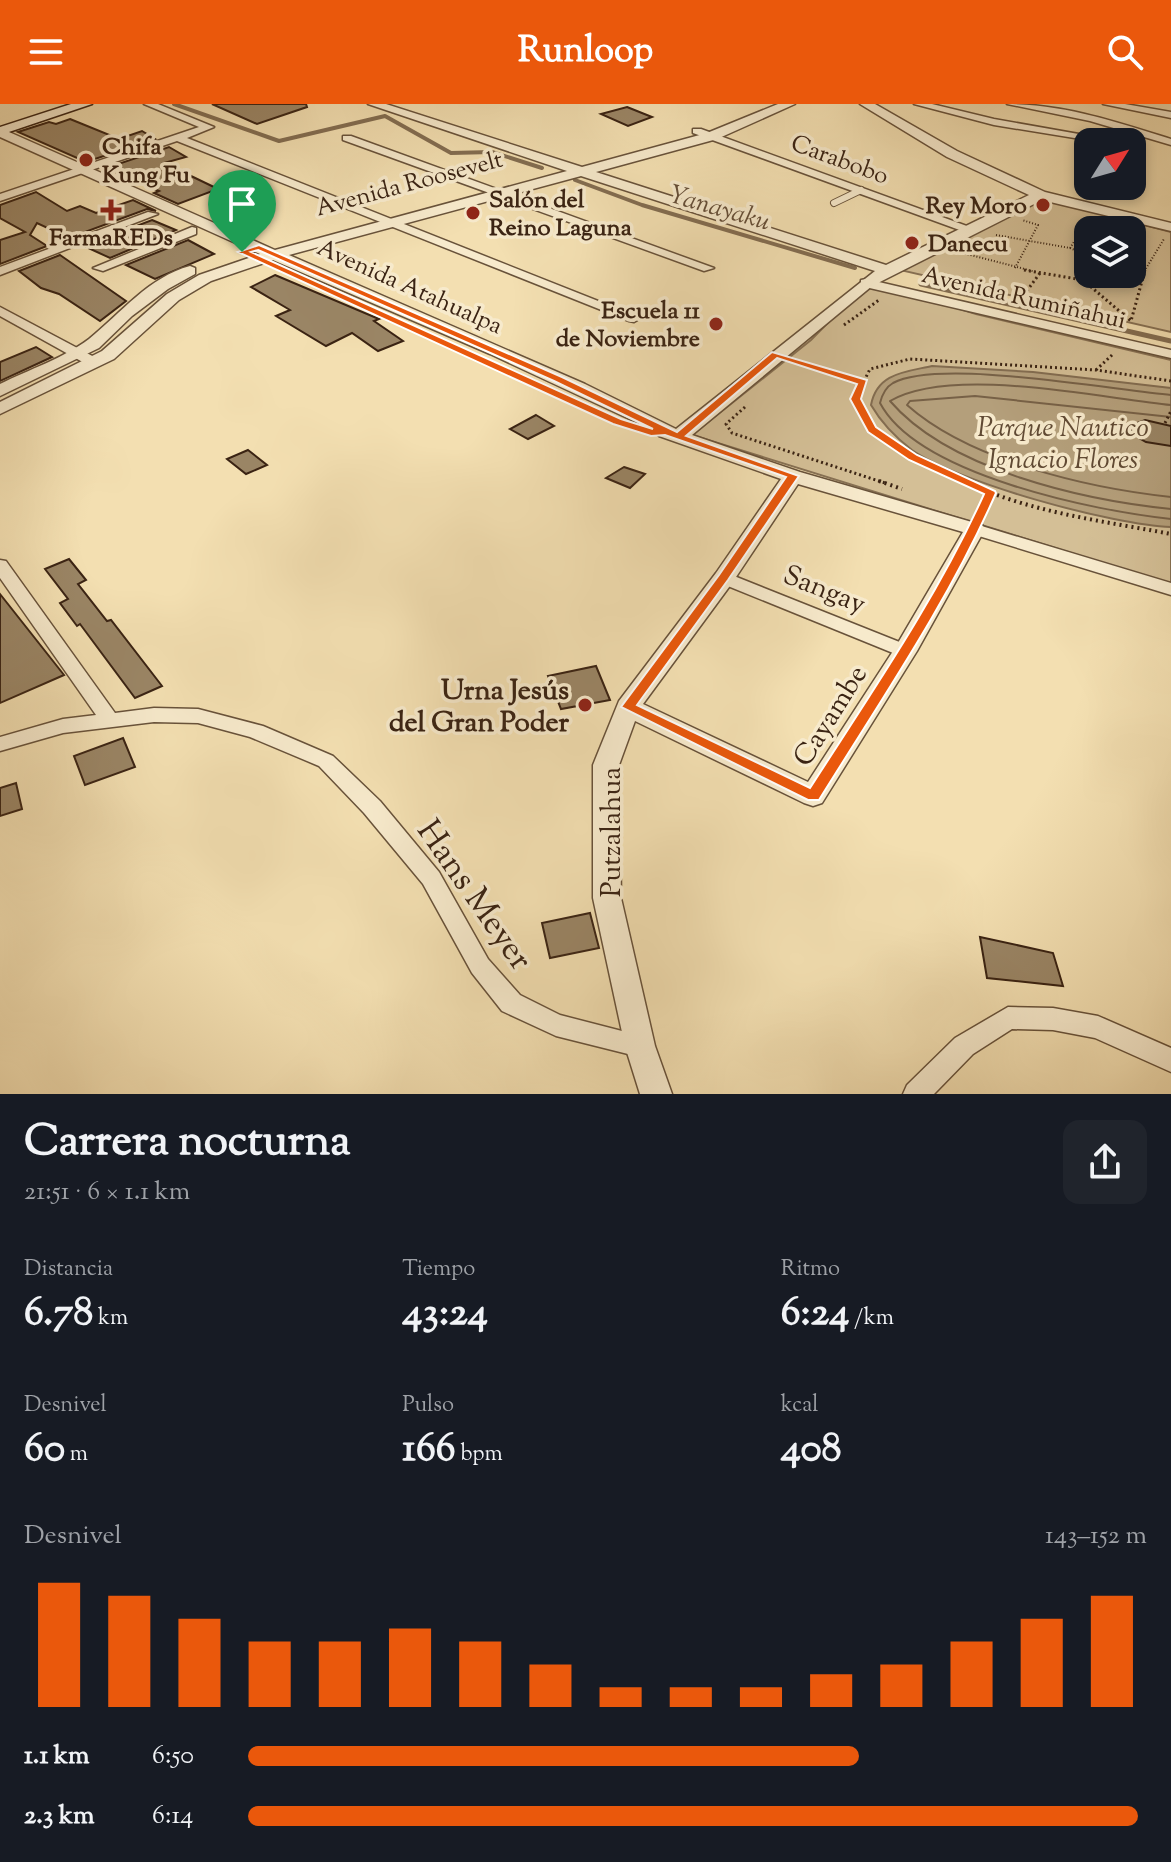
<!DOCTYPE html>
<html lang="es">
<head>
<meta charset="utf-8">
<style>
	body { margin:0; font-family:"Sorts Mill Goudy",serif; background:#20242c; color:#f1f3f6; height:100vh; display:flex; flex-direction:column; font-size:30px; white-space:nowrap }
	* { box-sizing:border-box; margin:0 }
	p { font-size:26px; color:#9ea1a6 }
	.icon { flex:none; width:44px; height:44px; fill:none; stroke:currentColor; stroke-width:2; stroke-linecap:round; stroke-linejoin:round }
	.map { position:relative; height:990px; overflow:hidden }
	.sheet { display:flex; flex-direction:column; background:#171b24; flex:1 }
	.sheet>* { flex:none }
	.needle { width:52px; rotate:53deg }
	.controls { position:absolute; left:1074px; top:24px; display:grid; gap:16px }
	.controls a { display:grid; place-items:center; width:72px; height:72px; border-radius:16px; background:#171b24; box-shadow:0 4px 12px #0003; font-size:40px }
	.pin { position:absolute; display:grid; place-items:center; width:68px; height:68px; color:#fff; margin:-82px -34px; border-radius:50% 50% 50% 0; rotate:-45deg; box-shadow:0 0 8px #0007 }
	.pin .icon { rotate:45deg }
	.round { display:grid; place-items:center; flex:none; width:84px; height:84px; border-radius:16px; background:#20242c }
	.head { display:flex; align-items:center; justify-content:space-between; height:136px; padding:0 24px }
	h1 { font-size:44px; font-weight:700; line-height:60px }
	.figures { display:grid; grid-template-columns:repeat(3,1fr); gap:12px; height:136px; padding:8px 24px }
	.figures div { display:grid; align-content:center }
	.figures b { font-size:40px; font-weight:700 }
	.figures small { font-size:22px; font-weight:400 }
	.figures p { font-size:22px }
	.chart { height:224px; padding:16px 24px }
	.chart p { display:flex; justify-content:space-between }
	.chart svg { width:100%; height:144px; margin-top:8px; stroke:#ea580c; stroke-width:6 }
	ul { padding:0 24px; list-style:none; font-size:26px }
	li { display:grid; grid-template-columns:128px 96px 1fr; align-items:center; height:60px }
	li i { height:20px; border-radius:10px; background:#ea580c }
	header { display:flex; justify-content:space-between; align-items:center; height:104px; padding:0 24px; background:#ea580c; color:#fff; font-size:36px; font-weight:700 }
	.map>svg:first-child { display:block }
	.green { fill:#d4bf96; stroke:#877154; stroke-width:2; fill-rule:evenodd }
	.water { fill:#b49f7b; stroke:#836d51; stroke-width:2 }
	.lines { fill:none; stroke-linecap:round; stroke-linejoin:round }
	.shore { stroke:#776147; stroke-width:2 }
	.stream-far1 { stroke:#836d51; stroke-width:4 }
	.stream { stroke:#836d51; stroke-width:5 }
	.building { fill:#9a8565; stroke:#3a2313; stroke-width:2 }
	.service-casing { stroke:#68523a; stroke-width:8 }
	.minor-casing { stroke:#68523a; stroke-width:3 }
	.tertiary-casing { stroke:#68523a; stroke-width:3 }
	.secondary-casing { stroke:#3a2313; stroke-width:3 }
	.path-far2 { stroke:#3a2313; stroke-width:2; stroke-dasharray:1 2; stroke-linecap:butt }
	.path-far1 { stroke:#3a2313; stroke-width:3; stroke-dasharray:2 3; stroke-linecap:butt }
	.path { stroke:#3a2313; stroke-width:4; stroke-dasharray:2 4; stroke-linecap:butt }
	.service { stroke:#f7eacc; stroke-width:6 }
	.minor { fill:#f7eacc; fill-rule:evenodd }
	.tertiary { fill:#f7eacc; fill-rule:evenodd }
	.secondary { fill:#f7eacc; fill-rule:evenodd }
	.route { fill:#ea580c; stroke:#fff; stroke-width:2; fill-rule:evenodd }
	.poi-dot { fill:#8f2418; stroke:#f7eacc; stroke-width:3 }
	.labels { text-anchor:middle; stroke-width:7; stroke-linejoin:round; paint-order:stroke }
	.far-poi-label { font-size:24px; font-weight:bold; fill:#3a2313; stroke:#f7eacc; text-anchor:start }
	.far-street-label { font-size:24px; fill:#3a2313; stroke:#f7eacc }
	.far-water-label { font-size:26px; font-style:italic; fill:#654e37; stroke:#f7eacc }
	.park-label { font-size:28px; font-style:italic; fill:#604a34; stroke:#f7eacc }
	.street-label { font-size:28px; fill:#3a2313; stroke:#f7eacc }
	.poi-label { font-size:28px; font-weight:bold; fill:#3a2313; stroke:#f7eacc; text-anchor:end }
	.near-street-label { font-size:34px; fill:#3a2313; stroke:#f7eacc }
</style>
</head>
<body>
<header><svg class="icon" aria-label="menu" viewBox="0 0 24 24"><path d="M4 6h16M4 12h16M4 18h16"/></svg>Runloop<svg class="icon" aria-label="search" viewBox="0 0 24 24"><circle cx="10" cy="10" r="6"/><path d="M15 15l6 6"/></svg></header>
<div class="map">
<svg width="1171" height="990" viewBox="0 0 1171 990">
	<rect width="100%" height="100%" fill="#f3dfb1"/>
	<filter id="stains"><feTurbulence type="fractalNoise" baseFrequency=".0025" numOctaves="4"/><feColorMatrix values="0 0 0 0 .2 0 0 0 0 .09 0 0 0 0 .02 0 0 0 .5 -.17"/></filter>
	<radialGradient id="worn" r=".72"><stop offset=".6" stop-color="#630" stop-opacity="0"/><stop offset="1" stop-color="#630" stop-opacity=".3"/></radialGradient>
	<!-- green -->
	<g class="green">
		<path d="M 1042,94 L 1171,128 L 1171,228 L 900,166 ZM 1088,126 L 1132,126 L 1132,170 L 1088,170 Z"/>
		<path d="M 869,177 L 976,210 L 1171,256 L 1171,480 L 692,331 L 811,236 Z"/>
	</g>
	<!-- water -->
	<path class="water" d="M 932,262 L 1033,268 L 1171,284 L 1171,423 C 1113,421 959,379 912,346 C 895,333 882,320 871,301 C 877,269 905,268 932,262 Z"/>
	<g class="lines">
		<!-- shore -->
		<g class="shore">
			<path d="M 1171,291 C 1112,286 940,254 893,279 C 886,283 882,291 880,299 C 918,371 1095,407 1171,415"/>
			<path d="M 1171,301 C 1099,294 952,261 890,297 C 949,366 1083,396 1171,405"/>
			<path d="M 1171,313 L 975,292 L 910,297 L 907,301 C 970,357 1088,384 1171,393"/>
		</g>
		<!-- stream-far1 -->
		<g class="stream-far1">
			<path d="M 174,0 L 279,37 L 385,12 L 451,49 L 492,48 L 542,64"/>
			<path d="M 575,76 L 642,101 L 855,164"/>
		</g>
		<!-- stream -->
		<path class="stream" d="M 921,180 L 1171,237"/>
	</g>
	<!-- building -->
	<g class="building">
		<path d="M 212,0 L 306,0 L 307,3 L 257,20 Z"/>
		<path d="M 627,3 L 652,13 L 628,22 L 601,10 Z"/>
		<path d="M 70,15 L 119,35 L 142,27 L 155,35 L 86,58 L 18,28 L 49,18 L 56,20 Z"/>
		<path d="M 169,43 L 186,53 L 164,59 L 218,85 L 178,100 L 154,89 L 159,87 L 106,64 Z"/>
		<path d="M 36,88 L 67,107 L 80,102 L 96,109 L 133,96 L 156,107 L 147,105 L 69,134 L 37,119 L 30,131 L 47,142 L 0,160 L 0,136 L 25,128 L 0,114 L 0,101 Z"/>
		<path d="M 152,116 L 176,126 L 110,154 L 84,142 Z"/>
		<path d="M 188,136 L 214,150 L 155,175 L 126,161 Z"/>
		<path d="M 60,151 L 126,197 L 100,217 L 59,190 L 41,184 L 19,167 Z"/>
		<path d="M 275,171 L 379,215 L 374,217 L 403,237 L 378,247 L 352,229 L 326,242 L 276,212 L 290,206 L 251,183 Z"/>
		<path d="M 36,243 L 52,253 L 0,277 L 0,258 Z"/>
		<path d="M 536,311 L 554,322 L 528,335 L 510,325 Z"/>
		<path d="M 1145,316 L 1171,322 L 1171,342 L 1146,338 L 1132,330 L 1129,322 Z"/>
		<path d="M 248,346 L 267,361 L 246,370 L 227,355 Z"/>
		<path d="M 624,363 L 645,370 L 630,384 L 606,374 Z"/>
		<path d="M 69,455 L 86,476 L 78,480 L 107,517 L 111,516 L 162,582 L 135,594 L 80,520 L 77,522 L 60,499 L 68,495 L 45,465 Z"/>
		<path d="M 0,490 L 64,571 L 0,599 Z"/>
		<path d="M 596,562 L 610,596 L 561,605 L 548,572 Z"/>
		<path d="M 123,634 L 135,663 L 85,681 L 74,652 Z"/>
		<path d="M 16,679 L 22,705 L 0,712 L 0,684 Z"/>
		<path d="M 590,809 L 599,844 L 550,854 L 542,819 Z"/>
		<path d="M 980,833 L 1053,849 L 1063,882 L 987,874 Z"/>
	</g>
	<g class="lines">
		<!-- service casing -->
		<g class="service-casing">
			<path id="service" d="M 834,99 L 861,86"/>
		</g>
		<!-- minor casing -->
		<g class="minor-casing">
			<g id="minor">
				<path d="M 144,0 L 158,0 L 214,23 L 187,34 L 641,214 L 634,218 L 629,217 L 177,37 L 0,97 L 0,90 L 199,23 Z"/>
				<path d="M 914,0 L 932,0 L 994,15 L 1124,38 L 1099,38 L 994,21 Z"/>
				<path d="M 1007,0 C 1064,0 1117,18 1171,35 L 1171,41 L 1090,17 Z"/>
				<path d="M 1103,0 L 1125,0 L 1171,8 L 1171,14 Z"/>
				<path d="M 693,25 L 701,25 L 975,125 L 965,128 L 693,29 Z"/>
				<path d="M 343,32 L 351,32 L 714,164 L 704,167 L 343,36 Z"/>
				<path d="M 148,108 L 158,110 L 0,171 L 0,163 Z"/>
				<path d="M 192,123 L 196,124 L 196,130 L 103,167 L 93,164 Z"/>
				<path d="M 866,175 L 1171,246 L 1171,254 L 861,182 L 861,176 Z"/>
				<path d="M 0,203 L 98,255 L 100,258 L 98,261 L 88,261 L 0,212 Z"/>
				<path d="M 975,420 L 1171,479 L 1171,491 L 969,429 L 967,425 L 969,421 Z"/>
				<path d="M 0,456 L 6,457 L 115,609 L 154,604 L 198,605 L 263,622 L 333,652 L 380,697 L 439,768 L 488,855 L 520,891 L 560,911 L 649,934 L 653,942 L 649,950 L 640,953 L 556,932 L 502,907 L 472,869 L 423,780 L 364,709 L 319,662 L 250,633 L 198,619 L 154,618 L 63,629 L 0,647 L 0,633 L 63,615 L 96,611 L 0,474 Z"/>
				<path d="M 724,468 L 912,543 L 914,547 L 912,551 L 898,551 L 718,478 L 715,474 Z"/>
				<path d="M 1008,903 L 1053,904 L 1098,912 L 1171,944 L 1171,968 L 1095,934 L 1053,926 L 1012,925 L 973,950 L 934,990 L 903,990 L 907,981 L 955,934 Z"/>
			</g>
		</g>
		<!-- tertiary casing -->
		<g class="tertiary-casing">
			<g id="tertiary">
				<path d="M 368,0 L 386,0 L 582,63 L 707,29 L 778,0 L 795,0 L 717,35 L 596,68 L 886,161 L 1029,91 L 947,53 L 860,0 L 875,0 L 957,47 L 1045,88 L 1171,119 L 1171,127 L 1042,96 L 872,182 L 692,331 L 800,368 L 982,421 L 985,425 L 917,547 L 822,699 L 813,702 L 804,699 L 635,617 L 619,661 L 621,794 L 655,942 L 672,990 L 640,990 L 625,942 L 593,794 L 593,661 L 619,597 L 716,469 L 781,375 L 659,332 L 653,326 L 490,250 L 273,156 L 211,177 L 179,196 L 114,255 L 0,310 L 0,298 L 102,247 L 167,190 L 199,171 L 260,150 L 0,33 L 0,24 L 275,146 L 567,67 ZM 581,72 L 875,167 L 676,325 L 585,280 L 289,151 ZM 798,380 L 963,428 L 895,544 L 808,678 L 643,600 L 732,479 Z"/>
				<path d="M 190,162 L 195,164 L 195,170 L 168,185 L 132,212 L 99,244 L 0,292 L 0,280 C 28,266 64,254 89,235 C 121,209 149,173 190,162 Z"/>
			</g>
		</g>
		<!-- secondary casing -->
		<g class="secondary-casing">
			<path id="secondary" d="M 71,0 L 92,0 L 0,31 L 0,23 Z"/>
		</g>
		<!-- path-far2 -->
		<g class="path-far2">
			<path d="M 996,131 L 1070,144 L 1088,116"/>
			<path d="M 1070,144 L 1088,152"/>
			<path d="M 959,148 L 1036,168"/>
			<path d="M 1132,163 L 1145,166 L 1164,135"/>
			<path d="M 1015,164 L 1038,121 L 1022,116"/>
		</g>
		<!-- path-far1 -->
		<g class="path-far1">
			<path d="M 1024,166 L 1083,176 L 1089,170"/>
			<path d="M 1083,176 L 1131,217 L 1145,166"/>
			<path d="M 1018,199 L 1040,169"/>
			<path d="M 844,221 L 879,196"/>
			<path d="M 797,257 L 863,279"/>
			<path d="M 1096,266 L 1112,251"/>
			<path d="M 745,303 L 726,320 L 732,329 L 885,379"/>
			<path d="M 1165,319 L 1171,307"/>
			<path d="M 968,379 L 913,353 L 872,325 L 855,295 L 870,265 L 910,255 L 1096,266 L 1171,277"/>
		</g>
		<!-- path -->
		<g class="path">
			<path d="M 879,377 L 902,385"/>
			<path d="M 964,377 C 1027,408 1103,417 1171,430"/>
			<path d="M 980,412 L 991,389"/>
		</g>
		<!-- service -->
		<use href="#service" class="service"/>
		<!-- minor -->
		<use href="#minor" class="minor"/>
		<!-- tertiary -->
		<use href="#tertiary" class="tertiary"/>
		<!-- secondary -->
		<use href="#secondary" class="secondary"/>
	</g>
	<!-- route -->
	<path class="route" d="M 259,141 L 562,273 L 677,328 L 772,248 L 867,276 L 861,295 L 876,323 L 917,351 L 995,387 L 996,389 C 949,497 881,596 819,696 L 808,696 L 621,603 L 719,471 L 786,373 L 665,331 L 651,332 L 613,320 L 238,148 ZM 258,146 L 554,277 L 653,325 L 621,315 L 251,148 ZM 777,254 L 857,280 L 850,295 L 868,328 L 909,356 L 984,390 C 937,494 871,589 810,684 L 637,601 L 728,476 L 799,372 L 686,332 Z"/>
	<!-- markers -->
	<g class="poi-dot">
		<circle cx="86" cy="56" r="8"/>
		<circle cx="1043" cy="101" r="8"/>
		<path d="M107 94h8v8h8v8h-8v8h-8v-8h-8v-8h8z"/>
		<circle cx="473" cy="109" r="8"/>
		<circle cx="912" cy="139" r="8"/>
		<circle cx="716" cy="220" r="8"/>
		<circle cx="585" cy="601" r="8"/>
	</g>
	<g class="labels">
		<!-- far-poi labels -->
		<g class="far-poi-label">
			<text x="102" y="50">Chifa<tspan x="102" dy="28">Kung Fu</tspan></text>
			<text x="489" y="103">Salón del<tspan x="489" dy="28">Reino Laguna</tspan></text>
			<text x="1027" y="109" text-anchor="end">Rey Moro</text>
			<text x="111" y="141" text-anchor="middle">FarmaREDs</text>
			<text x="928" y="147">Danecu</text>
			<text x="700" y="214" text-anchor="end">Escuela 11<tspan x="700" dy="28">de Noviembre</tspan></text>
		</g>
		<!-- far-street labels -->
		<g class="far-street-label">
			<text transform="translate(840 55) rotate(20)" y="8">Carabobo</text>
			<text transform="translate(409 79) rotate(-15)" y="8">Avenida Roosevelt</text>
			<text transform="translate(410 182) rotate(24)" y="8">Avenida Atahualpa</text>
			<text transform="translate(1024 193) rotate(13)" y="8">Avenida Rumiñahui</text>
		</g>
		<!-- far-water labels -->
		<g class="far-water-label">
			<text transform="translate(720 103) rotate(16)" y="9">Yanayaku</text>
		</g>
		<!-- park labels -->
		<g class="park-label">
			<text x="1063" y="332">Parque Nautico<tspan x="1063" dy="32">Ignacio Flores</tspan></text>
		</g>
		<!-- street labels -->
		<g class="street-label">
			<text transform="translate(825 484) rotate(22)" y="10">Sangay</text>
			<text transform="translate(829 611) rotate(-58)" y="10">Cayambe</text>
			<text transform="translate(610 728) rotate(-90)" y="10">Putzalahua</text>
		</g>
		<!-- poi labels -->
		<g class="poi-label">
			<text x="569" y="595">Urna Jesús<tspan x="569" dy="32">del Gran Poder</tspan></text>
		</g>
		<!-- near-street labels -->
		<g class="near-street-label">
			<text transform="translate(476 790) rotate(55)" y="12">Hans Meyer</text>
		</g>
	</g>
	<rect width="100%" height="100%" filter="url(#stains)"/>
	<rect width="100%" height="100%" fill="url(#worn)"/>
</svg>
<div class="controls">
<a><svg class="needle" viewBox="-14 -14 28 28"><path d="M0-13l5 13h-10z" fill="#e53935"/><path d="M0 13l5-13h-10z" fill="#9ea1a6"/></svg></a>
<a><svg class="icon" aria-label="layers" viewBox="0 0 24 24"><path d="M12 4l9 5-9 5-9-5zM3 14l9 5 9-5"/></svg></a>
</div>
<div class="pin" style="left:242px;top:148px;background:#1e9e55"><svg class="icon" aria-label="arrive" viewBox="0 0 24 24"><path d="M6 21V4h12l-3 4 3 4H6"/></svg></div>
</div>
<section class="sheet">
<div class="head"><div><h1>Carrera nocturna</h1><p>21:51 · 6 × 1.1 km</p></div><a class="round"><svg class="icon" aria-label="share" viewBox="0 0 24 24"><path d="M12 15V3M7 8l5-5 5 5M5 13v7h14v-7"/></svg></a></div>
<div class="figures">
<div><p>Distancia</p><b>6.78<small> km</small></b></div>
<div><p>Tiempo</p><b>43:24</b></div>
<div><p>Ritmo</p><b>6:24<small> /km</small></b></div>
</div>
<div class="figures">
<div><p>Desnivel</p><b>60<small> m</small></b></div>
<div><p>Pulso</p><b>166<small> bpm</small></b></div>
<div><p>kcal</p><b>408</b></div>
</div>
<div class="chart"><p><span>Desnivel</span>143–152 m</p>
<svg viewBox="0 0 160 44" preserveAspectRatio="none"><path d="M5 44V6M15 44V10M25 44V17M35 44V24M45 44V24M55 44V20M65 44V24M75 44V31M85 44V38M95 44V38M105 44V38M115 44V34M125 44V31M135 44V24M145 44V17M155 44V10"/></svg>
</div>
<ul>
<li><b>1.1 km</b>6:50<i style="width:68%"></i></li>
<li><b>2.3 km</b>6:14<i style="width:99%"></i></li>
</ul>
</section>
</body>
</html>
